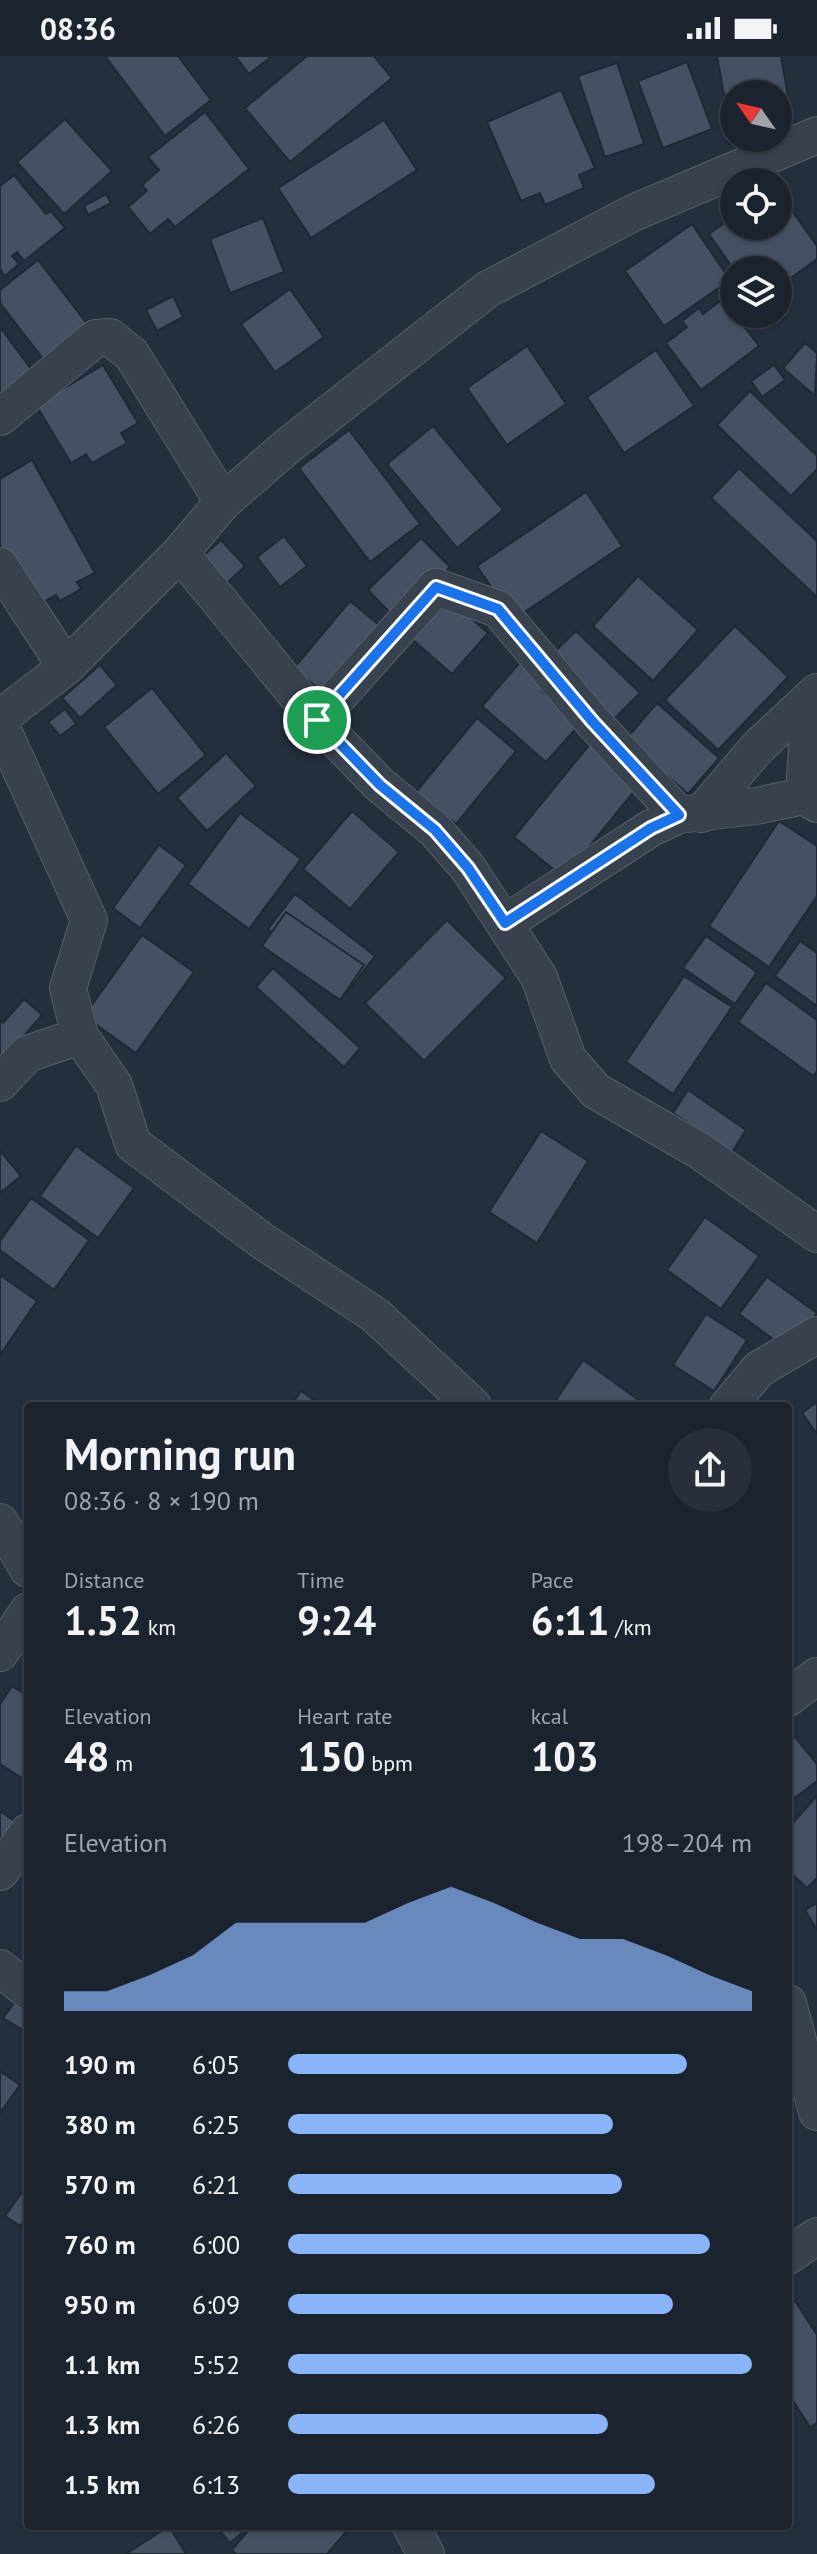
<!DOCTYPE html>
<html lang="en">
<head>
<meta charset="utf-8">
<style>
	body { margin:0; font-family:"PT Sans",sans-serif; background:#282f3a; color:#f1f3f6; height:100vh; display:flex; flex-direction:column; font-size:30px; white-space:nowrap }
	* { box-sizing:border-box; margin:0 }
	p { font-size:26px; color:#a0a4aa }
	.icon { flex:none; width:44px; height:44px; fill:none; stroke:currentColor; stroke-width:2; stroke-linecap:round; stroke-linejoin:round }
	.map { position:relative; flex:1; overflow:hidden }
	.side { position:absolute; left:24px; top:1346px; width:768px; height:1128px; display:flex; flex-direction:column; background:#1b232e; border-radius:8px; box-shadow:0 2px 6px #0004,0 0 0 2px #39404a }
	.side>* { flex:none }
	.needle { width:52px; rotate:304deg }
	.fabs { position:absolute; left:720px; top:24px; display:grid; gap:16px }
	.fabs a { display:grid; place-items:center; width:72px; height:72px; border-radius:50%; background:#1b232e; box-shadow:0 2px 6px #0004,0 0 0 2px #39404a; font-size:40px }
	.pin { position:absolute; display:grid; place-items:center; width:68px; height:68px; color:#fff; margin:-34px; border:4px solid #fff; border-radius:50%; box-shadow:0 2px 8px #0007 }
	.round { display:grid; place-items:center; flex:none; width:84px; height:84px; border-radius:42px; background:#282f3a }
	.headline { display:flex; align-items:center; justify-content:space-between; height:136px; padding:0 40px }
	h1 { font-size:44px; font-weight:700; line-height:60px }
	.metrics { display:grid; grid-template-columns:repeat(3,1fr); gap:12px; height:136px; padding:8px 40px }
	.metrics div { display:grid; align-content:center }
	.metrics b { font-size:40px; font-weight:700 }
	.metrics small { font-size:22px; font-weight:400 }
	.metrics p { font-size:22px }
	.chart { height:224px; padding:16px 40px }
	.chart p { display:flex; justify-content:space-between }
	.chart svg { width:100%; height:144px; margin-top:8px; fill:#8ab4f8; opacity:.7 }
	ul { padding:0 40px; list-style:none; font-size:26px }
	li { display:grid; grid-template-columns:128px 96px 1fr; align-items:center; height:60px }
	li i { height:20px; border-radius:10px; background:#8ab4f8 }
	.status { display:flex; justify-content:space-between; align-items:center; height:56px; padding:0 40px; background:#1b232e; direction:ltr }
	.status svg { height:22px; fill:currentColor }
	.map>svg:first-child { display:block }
	.building { fill:#455162; stroke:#1f2835; stroke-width:2 }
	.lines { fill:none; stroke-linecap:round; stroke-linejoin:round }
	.street-casing { stroke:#565f6c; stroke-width:38 }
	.street { stroke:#38414e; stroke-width:36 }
	.route-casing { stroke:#fff; stroke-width:16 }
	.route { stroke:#1a73e8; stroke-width:10 }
</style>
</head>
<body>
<div class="status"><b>08:36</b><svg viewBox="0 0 49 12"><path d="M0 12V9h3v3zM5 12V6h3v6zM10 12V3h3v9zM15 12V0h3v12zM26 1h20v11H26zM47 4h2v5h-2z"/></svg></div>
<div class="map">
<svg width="817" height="2498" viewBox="0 0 817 2498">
	<rect width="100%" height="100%" fill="#242f3e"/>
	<!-- building -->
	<g class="building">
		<path d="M 105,0 L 178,0 L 211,44 L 165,80 Z"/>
		<path d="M 235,0 L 272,0 L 249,18 Z"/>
		<path d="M 307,0 L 374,0 L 392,22 L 290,106 L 245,52 Z"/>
		<path d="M 717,0 L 781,0 L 788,40 L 734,38 L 734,60 L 728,61 Z"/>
		<path d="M 687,6 L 712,73 L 663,92 L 638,25 Z"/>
		<path d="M 617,7 L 644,88 L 605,101 L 578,20 Z"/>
		<path d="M 561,34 L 595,112 L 579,119 L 584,132 L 545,149 L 540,137 L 521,145 L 487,66 Z"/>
		<path d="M 205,56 L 249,113 L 175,171 L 168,163 L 150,178 L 128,151 L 147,135 L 142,129 L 159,114 L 148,101 Z"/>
		<path d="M 65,63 L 112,115 L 64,158 L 17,106 Z"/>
		<path d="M 384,64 L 417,114 L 311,182 L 278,132 Z"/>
		<path d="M 14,119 L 46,158 L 51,155 L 65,172 L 24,205 L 17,196 L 12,200 L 19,208 L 5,220 L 0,213 L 0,130 Z"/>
		<path d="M 778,135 L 817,190 L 817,203 L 778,231 L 778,214 L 734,214 L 709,178 L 734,160 L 734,170 L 778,170 Z"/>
		<path d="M 106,138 L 111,147 L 88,159 L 84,150 Z"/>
		<path d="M 263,162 L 284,216 L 230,237 L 210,183 Z"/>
		<path d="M 692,168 L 730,224 L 664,270 L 625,215 Z"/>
		<path d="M 38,204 L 88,269 L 44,304 L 0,247 L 0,234 Z"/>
		<path d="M 290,233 L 324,281 L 275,316 L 241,268 Z"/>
		<path d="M 173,240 L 183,261 L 157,275 L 146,254 Z"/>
		<path d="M 723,243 L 759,290 L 701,334 L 666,287 L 687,271 L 682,265 L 699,252 L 703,258 Z"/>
		<path d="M 0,271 L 34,317 L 0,343 Z"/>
		<path d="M 805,287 L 817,297 L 815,340 L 783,312 Z"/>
		<path d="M 527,290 L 566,348 L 507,389 L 467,332 Z"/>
		<path d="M 656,294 L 694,350 L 624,397 L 587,341 Z"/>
		<path d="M 103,309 L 138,367 L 121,377 L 127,387 L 92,407 L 86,398 L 71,407 L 36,349 Z"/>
		<path d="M 774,309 L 785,324 L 762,341 L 751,325 Z"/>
		<path d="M 750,335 L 817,400 L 817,413 L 791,440 L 717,369 Z"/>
		<path d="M 433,370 L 503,454 L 457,492 L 387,408 Z"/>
		<path d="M 349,374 L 420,468 L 370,506 L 299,412 Z"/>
		<path d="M 32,404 L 95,517 L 77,526 L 81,533 L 60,545 L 56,539 L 34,551 L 0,489 L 0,423 Z"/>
		<path d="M 739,412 L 817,485 L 817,541 L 711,442 Z"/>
		<path d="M 586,436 L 622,490 L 513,564 L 477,510 Z"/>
		<path d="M 284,480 L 307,510 L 280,531 L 257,501 Z"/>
		<path d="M 421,482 L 450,511 L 397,564 L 368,534 Z"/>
		<path d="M 221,484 L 245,510 L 226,528 L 201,502 Z"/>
		<path d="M 638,520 L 698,574 L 653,625 L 593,570 Z"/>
		<path d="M 441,536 L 488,577 L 452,618 L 405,577 Z"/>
		<path d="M 350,545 L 385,574 L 329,642 L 294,612 Z"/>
		<path d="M 735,570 L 788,621 L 718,694 L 665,644 Z"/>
		<path d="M 576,575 L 640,637 L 611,666 L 547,603 Z"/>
		<path d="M 523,603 L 550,626 L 542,635 L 580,668 L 546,706 L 482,650 Z"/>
		<path d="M 100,609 L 117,629 L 80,662 L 62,642 Z"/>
		<path d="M 152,632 L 206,699 L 158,738 L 104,671 Z"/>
		<path d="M 657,647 L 719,702 L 688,738 L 626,683 Z"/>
		<path d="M 65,653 L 76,668 L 60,680 L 48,666 Z"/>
		<path d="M 477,662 L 516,695 L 456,768 L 416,736 Z"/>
		<path d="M 590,688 L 640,728 L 564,822 L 514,781 Z"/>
		<path d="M 226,697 L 256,730 L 207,775 L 177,742 Z"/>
		<path d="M 352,755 L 399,796 L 350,853 L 303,813 Z"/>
		<path d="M 240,757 L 301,803 L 249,873 L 188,828 Z"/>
		<path d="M 779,765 L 817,790 L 817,840 L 769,911 L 709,870 Z"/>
		<path d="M 159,789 L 186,809 L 140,872 L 113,852 Z"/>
		<path d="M 295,838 L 375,900 L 348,935 L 268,873 Z"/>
		<path d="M 286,856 L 364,909 L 340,944 L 262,890 Z"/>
		<path d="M 447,864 L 506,922 L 424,1005 L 365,947 Z"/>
		<path d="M 142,879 L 194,916 L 136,997 L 84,960 Z"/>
		<path d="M 706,880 L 757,916 L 735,948 L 683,912 Z"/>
		<path d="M 800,885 L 817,897 L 817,950 L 775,920 Z"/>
		<path d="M 273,912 L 360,992 L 344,1011 L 256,931 Z"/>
		<path d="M 684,920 L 732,951 L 673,1038 L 626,1006 Z"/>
		<path d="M 766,927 L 817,964 L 817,1015 L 813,1020 L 738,966 Z"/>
		<path d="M 24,943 L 42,959 L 0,1007 L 0,964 L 3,967 Z"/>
		<path d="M 688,1034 L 746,1074 L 732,1096 L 673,1057 Z"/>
		<path d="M 541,1075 L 588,1105 L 537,1187 L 489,1156 Z"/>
		<path d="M 76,1090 L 134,1132 L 98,1182 L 40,1140 Z"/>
		<path d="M 0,1095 L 21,1120 L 0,1137 Z"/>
		<path d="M 31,1142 L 89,1184 L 54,1234 L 0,1194 L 0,1185 Z"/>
		<path d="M 705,1161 L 759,1200 L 721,1253 L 667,1214 Z"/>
		<path d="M 0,1219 L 37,1245 L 0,1299 Z"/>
		<path d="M 767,1221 L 817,1257 L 789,1295 L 739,1258 Z"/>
		<path d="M 706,1258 L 747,1284 L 714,1335 L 673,1309 Z"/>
		<path d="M 583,1304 L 647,1350 L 552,1350 Z"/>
		<path d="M 301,1335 L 322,1350 L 291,1350 Z"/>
		<path d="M 817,1346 L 817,1378 L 802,1357 Z"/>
		<path d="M 12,1630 L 28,1640 L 28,1726 L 0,1708 L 0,1648 Z"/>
		<path d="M 795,1681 L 817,1708 L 817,1725 L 788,1747 L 788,1687 Z"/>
		<path d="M 817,1740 L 817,1822 L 807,1832 L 788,1814 L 788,1772 Z"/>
		<path d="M 0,1755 L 20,1769 L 0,1797 Z"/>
		<path d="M 817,1847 L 817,1874 L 805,1854 Z"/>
		<path d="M 18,1942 L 28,1949 L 28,1977 L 3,1962 Z"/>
		<path d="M 0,2015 L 20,2029 L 0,2057 Z"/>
		<path d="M 28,2128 L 28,2159 L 20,2170 L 5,2160 Z"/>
		<path d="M 795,2245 L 817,2279 L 817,2367 L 810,2371 L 788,2337 L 788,2249 Z"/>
		<path d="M 169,2470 L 186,2498 L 126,2498 Z"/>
		<path d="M 216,2470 L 250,2470 L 230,2487 Z"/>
		<path d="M 252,2470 L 261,2475 L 265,2470 L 351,2470 L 327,2498 L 236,2498 L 232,2494 Z"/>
	</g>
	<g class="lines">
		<!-- street casing -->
		<g class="street-casing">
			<g id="street">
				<path d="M 0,361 L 96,282 L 110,281 L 132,299 L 223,446"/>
				<path d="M 180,497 L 317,664 L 380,729 L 435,774 L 468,812 L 539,921 L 568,1003 L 596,1035 L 700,1095 L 817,1178"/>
				<path d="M 0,510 L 66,611"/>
				<path d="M 0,662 L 66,611 L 180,497 L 223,446 L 290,388 L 488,233 L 633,157 L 817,79"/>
				<path d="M 317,664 L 436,531 L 498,553 L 592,665 L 679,759"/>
				<path d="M 0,668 L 89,864 L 68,932 L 80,980 L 114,1029 L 133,1088 L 261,1184 L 375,1259 L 473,1350"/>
				<path d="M 804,740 L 808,673 L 817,647"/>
				<path d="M 701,758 L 757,692 L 817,636"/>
				<path d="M 505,867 L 651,772 L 679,759 L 756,750 L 804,740 L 817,748"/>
				<path d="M 0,1027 L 27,998 L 80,980"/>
				<path d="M 728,1350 L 759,1313 L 817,1279"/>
				<path d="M 0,1466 L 28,1513"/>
				<path d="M 0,1597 L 28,1555"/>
				<path d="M 788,1642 L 817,1620"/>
				<path d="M 0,1816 L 28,1776"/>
				<path d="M 0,1912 L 28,1935"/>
				<path d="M 788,1947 L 817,2056"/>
				<path d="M 788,2200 L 817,2180"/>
				<path d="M 411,2470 L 426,2498"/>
			</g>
		</g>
		<!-- street -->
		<use href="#street" class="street"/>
	</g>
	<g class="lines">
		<!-- route casing -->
		<g class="route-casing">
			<path id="route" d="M 436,531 L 498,553 L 592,665 L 679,759 L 651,772 L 505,867 L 468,812 L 435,774 L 380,729 L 317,664 Z"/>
		</g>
		<!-- route -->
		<use href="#route" class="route"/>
	</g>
</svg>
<div class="fabs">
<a><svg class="needle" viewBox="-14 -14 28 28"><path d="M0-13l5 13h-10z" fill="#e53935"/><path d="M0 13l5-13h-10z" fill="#a0a4aa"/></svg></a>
<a><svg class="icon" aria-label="locate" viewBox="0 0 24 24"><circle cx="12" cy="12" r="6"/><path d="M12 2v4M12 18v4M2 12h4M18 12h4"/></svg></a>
<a><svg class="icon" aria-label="layers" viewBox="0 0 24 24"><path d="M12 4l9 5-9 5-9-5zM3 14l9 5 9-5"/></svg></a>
</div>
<div class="pin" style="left:317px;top:664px;background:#1e9e55"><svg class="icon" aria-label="arrive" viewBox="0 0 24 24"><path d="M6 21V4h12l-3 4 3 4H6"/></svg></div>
<section class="side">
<div class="headline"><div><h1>Morning run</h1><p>08:36 · 8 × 190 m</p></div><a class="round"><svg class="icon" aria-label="share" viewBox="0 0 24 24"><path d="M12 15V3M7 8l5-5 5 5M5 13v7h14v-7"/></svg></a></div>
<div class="metrics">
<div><p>Distance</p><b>1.52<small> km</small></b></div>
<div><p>Time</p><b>9:24</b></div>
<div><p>Pace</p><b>6:11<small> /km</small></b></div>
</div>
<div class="metrics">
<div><p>Elevation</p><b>48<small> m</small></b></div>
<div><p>Heart rate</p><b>150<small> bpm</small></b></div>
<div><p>kcal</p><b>103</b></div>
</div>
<div class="chart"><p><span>Elevation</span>198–204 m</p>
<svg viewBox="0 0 160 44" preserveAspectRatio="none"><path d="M0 44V38L10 38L20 33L30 27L40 17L50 17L60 17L70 17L80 11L90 6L100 11L110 17L120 22L130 22L140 27L150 33L160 38V44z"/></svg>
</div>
<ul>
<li><b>190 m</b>6:05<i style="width:86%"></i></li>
<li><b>380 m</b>6:25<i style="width:70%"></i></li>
<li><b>570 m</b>6:21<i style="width:72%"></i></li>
<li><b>760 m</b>6:00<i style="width:91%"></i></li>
<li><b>950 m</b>6:09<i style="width:83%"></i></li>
<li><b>1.1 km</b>5:52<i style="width:100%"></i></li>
<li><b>1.3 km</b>6:26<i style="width:69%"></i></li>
<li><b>1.5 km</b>6:13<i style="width:79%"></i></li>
</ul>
</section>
</div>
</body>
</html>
